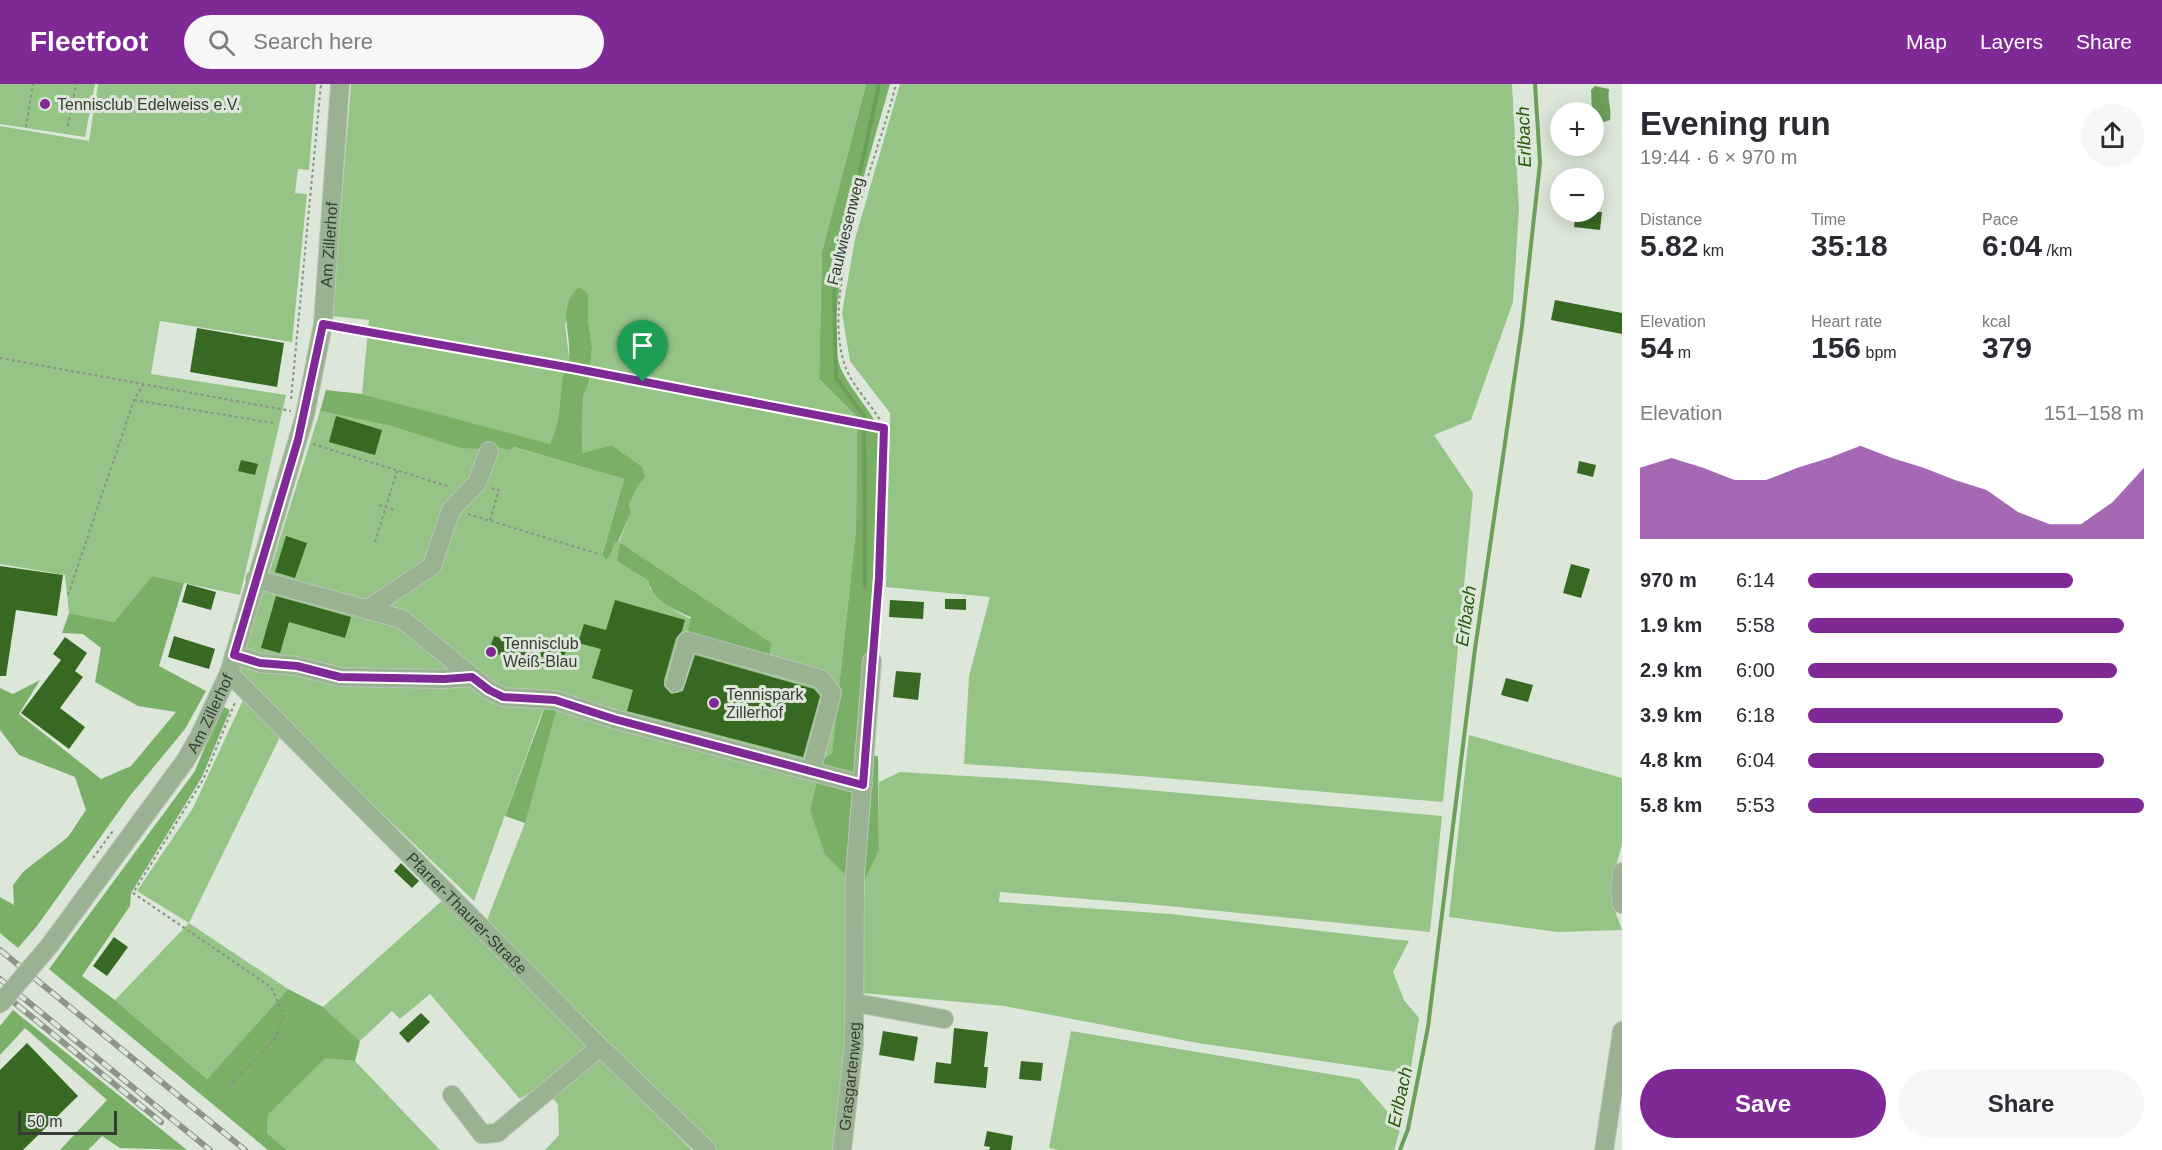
<!DOCTYPE html>
<html lang="en">
<head>
<meta charset="utf-8">
<style>
	body { margin:0; font-family:Arial,sans-serif; background:#f7f7f7; color:#2b2b33; height:100vh; display:flex; flex-direction:column; font-size:22px; white-space:nowrap }
	* { box-sizing:border-box; margin:0 }
	p { font-size:20px; color:#7c7c81 }
	.icon { flex:none; width:33px; height:33px; fill:none; stroke:currentColor; stroke-width:2; stroke-linecap:round; stroke-linejoin:round }
	.map { position:relative; flex:1; overflow:hidden }
	.side { display:flex; flex-direction:column; background:#fff; width:540px }
	.side>* { flex:none }
	.buttons { position:absolute; left:1550px; top:18px; display:grid; gap:12px }
	.buttons a { display:grid; place-items:center; width:54px; height:54px; border-radius:50%; background:#fff; box-shadow:0 3px 15px #0003; font-size:30px }
	.scale { position:absolute; left:18px; bottom:15px; width:99px; box-sizing:border-box; padding-left:6px; border:3px solid #373b35; border-top:0; font-size:16px; line-height:21px; white-space:nowrap; color:#373b35; -webkit-text-stroke:4px #dce7d9; paint-order:stroke }
	.pin { position:absolute; display:grid; place-items:center; width:51px; height:51px; color:#fff; margin:-62px -26px; border-radius:50% 50% 50% 0; rotate:-45deg; box-shadow:0 0 6px #0007 }
	.pin .icon { rotate:45deg }
	.round { display:grid; place-items:center; flex:none; width:63px; height:63px; border-radius:32px; background:#f7f7f7 }
	.overview { display:flex; align-items:center; justify-content:space-between; height:102px; padding:0 18px }
	h1 { font-size:33px; font-weight:700; line-height:45px }
	.figures { display:grid; grid-template-columns:repeat(3,1fr); gap:9px; height:102px; padding:6px 18px }
	.figures div { display:grid; align-content:center }
	.figures b { font-size:30px; font-weight:700 }
	.figures small { font-size:16px; font-weight:400 }
	.figures p { font-size:16px }
	.chart { height:168px; padding:12px 18px }
	.chart p { display:flex; justify-content:space-between }
	.chart svg { width:100%; height:108px; margin-top:6px; fill:#7f2997; opacity:.7 }
	.primary-button { display:flex; gap:12px; margin-top:auto; padding:12px 18px }
	.primary-button a { flex:1; height:69px; border-radius:36px; background:#7f2997; color:#fff; font-size:24px; font-weight:700; line-height:69px; text-align:center }
	.primary-button a+a { background:#f7f7f7; color:#2b2b33 }
	ul { padding:0 18px; list-style:none; font-size:20px }
	li { display:grid; grid-template-columns:96px 72px 1fr; align-items:center; height:45px }
	li i { height:15px; border-radius:8px; background:#7f2997 }
	header { display:flex; align-items:center; gap:36px; box-sizing:border-box; height:84px; padding:0 30px; background:#7f2997; color:#fff }
	header strong { font-size:28px }
	nav { display:flex; gap:33px; margin-inline-start:auto; font-size:21px }
	.search { width:420px; height:54px; background:#f7f7f7; display:flex; align-items:center; gap:15px; box-sizing:border-box; padding:0 21px; border-radius:33px; color:#7c7c81; font-size:22px }
	main { display:flex; flex:1; min-height:0 }
	.map>svg:first-child { display:block }
	.green { fill:#96c487; fill-rule:evenodd }
	.forest { fill:#7aaf68 }
	.water { fill:#6ca05a }
	.lines { fill:none; stroke-linecap:round; stroke-linejoin:round }
	.stream { stroke:#6ca05a; stroke-width:4 }
	.building { fill:#376923 }
	.minor-casing { stroke:#bbc5b8; stroke-width:20 }
	.path { stroke:#899086; stroke-width:2; stroke-dasharray:3 3; stroke-linecap:butt }
	.minor { stroke:#9ab192; stroke-width:18 }
	.rail-casing { stroke:#8d958b; stroke-width:6 }
	.rail { stroke:#dce7d9; stroke-width:4; stroke-dasharray:11; stroke-linecap:butt }
	.minor-bridge-casing { stroke:#bbc5b8; stroke-width:20; stroke-linecap:butt }
	.minor-bridge { stroke:#9ab192; stroke-width:18 }
	.route-casing { stroke:#fff; stroke-width:12 }
	.route { stroke:#7f2997; stroke-width:8 }
	.poi-dot { fill:#7f2997; stroke:#dce7d9; stroke-width:2 }
	.labels { text-anchor:middle; stroke-width:6; stroke-linejoin:round; paint-order:stroke }
	.poi-label { font-size:16px; fill:#373b35; stroke:#dce7d9; text-anchor:start }
	.street-label { font-size:16px; fill:#373b35; stroke:#dce7d9 }
	.water-label { font-size:18px; font-style:italic; fill:#26580e; stroke:#dce7d9 }
</style>
</head>
<body>
<header>
<strong>Fleetfoot</strong>
<div class="search"><svg class="icon" aria-label="search" viewBox="0 0 24 24"><circle cx="10" cy="10" r="6"/><path d="M15 15l6 6"/></svg>Search here</div>
<nav><a>Map</a><a>Layers</a><a>Share</a></nav>
</header>
<main>
<div class="map">
<svg width="1622" height="1066" viewBox="0 0 1622 1066">
	<rect width="100%" height="100%" fill="#dce7d9"/>
	<!-- green -->
	<g class="green">
		<path d="M 0,0 L 95,0 L 85,53 L 0,40 Z"/>
		<path d="M 98,0 L 316,0 L 309,86 L 298,85 L 295,109 L 307,110 L 292,258 L 160,237 L 151,290 L 286,311 L 240,511 L 152,492 L 114,538 L 69,529 L 65,491 L 0,480 L 0,42 L 89,57 Z"/>
		<path d="M 351,0 L 866,0 L 822,168 L 819,295 L 857,333 L 856,445 L 832,669 L 822,675 L 810,726 L 851,796 L 850,917 L 834,1066 L 713,1066 L 487,836 L 525,739 L 544,623 L 474,817 L 237,591 L 320,327 L 492,362 L 513,363 L 624,395 L 602,470 L 610,472 L 615,459 L 619,458 L 631,428 L 629,420 L 638,402 L 645,394 L 611,361 L 582,369 L 583,313 L 589,298 L 592,264 L 588,235 L 588,210 L 565,240 L 569,273 L 563,292 L 559,344 L 550,361 L 362,310 L 369,236 L 332,232 ZM 648,496 L 769,577 L 674,526 L 650,505 Z"/>
		<path d="M 900,0 L 1512,0 L 1519,125 L 1513,218 L 1471,336 L 1434,351 L 1473,409 L 1443,718 L 1116,690 L 964,680 L 969,592 L 990,513 L 886,503 L 890,329 L 850,277 L 842,229 L 855,155 Z"/>
		<path d="M 243,616 L 280,653 L 189,839 L 288,905 L 207,995 L 115,916 L 189,839 L 137,807 L 193,724 Z"/>
		<path d="M 1469,651 L 1622,694 L 1622,760 L 1614,789 L 1612,819 L 1622,846 L 1557,848 L 1449,833 Z"/>
		<path d="M 900,688 L 1034,696 L 1442,732 L 1430,848 L 1158,821 L 1000,808 L 999,818 L 1171,830 L 1409,857 L 1393,888 L 1404,916 L 1419,934 L 1410,990 L 1198,959 L 1004,922 L 862,909 L 863,801 L 879,766 L 879,698 Z"/>
		<path d="M 445,814 L 581,956 L 692,1066 L 545,1066 L 559,1051 L 558,1020 L 540,1002 L 520,1015 L 430,910 L 400,935 L 392,927 L 360,957 L 323,923 Z"/>
		<path d="M 1071,947 L 1359,995 L 1401,1043 L 1394,1066 L 1058,1066 L 1049,1064 Z"/>
		<path d="M 325,973 L 355,977 L 440,1066 L 287,1066 L 267,1049 L 268,1031 Z"/>
	</g>
	<!-- forest -->
	<g class="forest">
		<path d="M 866,0 L 890,0 C 874,59 817,235 842,287 C 853,309 871,326 881,349 L 863,671 L 878,672 L 879,766 L 863,801 L 851,796 L 825,770 L 810,726 L 822,675 L 832,669 L 856,445 L 857,333 L 819,295 L 822,168 Z"/>
		<path d="M 579,203 L 588,210 L 588,235 L 592,264 L 589,298 L 583,313 L 582,369 L 611,361 L 642,383 L 645,394 L 638,402 L 629,420 L 631,428 L 618,458 L 615,459 L 610,472 L 606,475 L 602,471 L 624,395 L 514,363 L 510,366 L 492,362 L 487,365 L 461,364 L 392,342 L 320,327 L 326,306 L 362,310 L 550,360 C 562,336 559,318 563,292 C 564,286 568,280 569,274 C 572,251 556,224 579,203 Z"/>
		<path d="M 620,459 L 771,559 L 769,577 L 687,550 L 691,533 C 674,526 651,515 648,496 L 617,477 Z"/>
		<path d="M 152,492 L 184,499 L 159,582 L 206,607 L 185,645 L 129,713 L 37,842 L 18,864 L 0,849 L 0,813 L 14,821 L 13,801 L 24,787 L 68,753 L 86,726 L 75,693 L 19,671 L 0,646 L 0,604 L 13,610 L 40,596 L 19,630 L 101,695 L 131,682 L 176,628 L 138,622 L 95,598 L 101,564 L 83,550 L 62,549 L 69,529 L 114,538 Z"/>
		<path d="M 222,622 L 230,626 L 202,693 L 131,809 L 130,822 L 82,892 L 115,916 L 207,995 L 288,905 L 323,923 L 360,957 L 355,977 L 325,974 L 268,1031 L 267,1049 L 287,1066 L 268,1066 L 49,885 L 195,687 Z"/>
		<path d="M 545,623 L 557,624 L 525,739 L 505,732 Z"/>
		<path d="M 13,926 L 187,1066 L 120,1064 L 102,1052 L 88,1066 L 60,1066 L 107,1016 L 25,944 L 0,971 L 0,942 Z"/>
	</g>
	<!-- water -->
	<path class="water" d="M 1595,2 L 1609,5 C 1607,16 1612,24 1610,36 L 1604,38 L 1592,28 L 1591,6 Z"/>
	<g class="lines">
		<!-- stream -->
		<g class="stream">
			<path d="M 865,503 L 864,332 L 836,294 L 834,209 L 879,0"/>
			<path d="M 1400,1066 L 1408,1045 L 1428,943 L 1475,565 L 1522,242 L 1540,79 L 1535,0"/>
		</g>
	</g>
	<!-- building -->
	<g class="building">
		<path d="M 1576,128 L 1602,128 L 1600,146 L 1574,143 Z"/>
		<path d="M 1555,216 L 1622,229 L 1622,250 L 1551,236 Z"/>
		<path d="M 197,244 L 284,259 L 277,303 L 190,288 Z"/>
		<path d="M 336,332 L 382,346 L 375,371 L 329,358 Z"/>
		<path d="M 241,376 L 258,380 L 255,391 L 238,387 Z"/>
		<path d="M 1579,377 L 1596,381 L 1593,393 L 1577,389 Z"/>
		<path d="M 286,452 L 307,459 L 295,494 L 275,488 Z"/>
		<path d="M 1571,480 L 1590,485 L 1581,514 L 1563,509 Z"/>
		<path d="M 0,482 L 63,491 L 57,532 L 16,526 L 6,592 L 0,592 Z"/>
		<path d="M 187,500 L 216,508 L 211,526 L 182,518 Z"/>
		<path d="M 276,512 L 351,533 L 345,554 L 289,538 L 280,569 L 261,564 Z"/>
		<path d="M 945,515 L 966,515 L 966,526 L 945,525 Z"/>
		<path d="M 615,516 L 685,536 L 682,547 L 676,554 L 664,596 L 664,602 L 671,610 L 683,607 L 695,571 L 814,605 L 820,612 L 803,673 L 627,627 L 633,606 L 592,594 L 601,565 L 578,559 L 584,540 L 606,546 Z"/>
		<path d="M 890,516 L 924,518 L 923,535 L 889,533 Z"/>
		<path d="M 174,552 L 215,565 L 209,585 L 168,573 Z"/>
		<path d="M 494,552 L 533,565 L 527,581 L 489,567 Z"/>
		<path d="M 65,553 L 87,569 L 75,587 L 83,593 L 60,624 L 85,643 L 69,665 L 21,629 L 61,576 L 53,570 Z"/>
		<path d="M 544,560 L 566,567 L 562,580 L 540,572 Z"/>
		<path d="M 896,587 L 921,589 L 918,616 L 893,613 Z"/>
		<path d="M 1506,594 L 1533,601 L 1528,618 L 1501,611 Z"/>
		<path d="M 401,779 L 419,797 L 412,804 L 394,787 Z"/>
		<path d="M 114,853 L 128,863 L 107,892 L 93,882 Z"/>
		<path d="M 421,929 L 430,938 L 408,959 L 399,949 Z"/>
		<path d="M 954,944 L 988,948 L 984,983 L 988,983 L 986,1004 L 934,999 L 936,978 L 951,980 Z"/>
		<path d="M 883,947 L 918,953 L 914,977 L 879,971 Z"/>
		<path d="M 27,959 L 78,1012 L 23,1066 L 0,1066 L 0,986 Z"/>
		<path d="M 1021,977 L 1043,979 L 1041,997 L 1019,995 Z"/>
		<path d="M 987,1047 L 1013,1052 L 1011,1066 L 989,1066 L 990,1063 L 984,1062 Z"/>
	</g>
	<g class="lines">
		<!-- minor casing -->
		<g class="minor-casing">
			<g id="minor">
				<path d="M 255,495 L 402,535 L 489,606 L 503,613 L 555,616 L 614,635 L 863,701"/>
				<path d="M 368,525 L 432,482 L 451,426 L 477,399 L 489,367"/>
				<path d="M 234,571 L 260,579 L 297,582 L 340,593 L 444,595 L 472,593"/>
				<path id="s1" d="M 229,589 L 600,963 L 707,1066"/>
				<path d="M 675,599 L 687,557 L 821,595 L 832,609 L 811,687"/>
				<path d="M 1622,788 L 1620,805 L 1622,820"/>
				<path id="s2" d="M 50,861 L 185,677 L 199,653 L 229,589 L 305,331 L 323,240 L 340,0"/>
				<path d="M 856,919 L 944,935"/>
				<path d="M 452,1011 L 482,1050 L 497,1049 L 600,963"/>
				<path id="s3" d="M 842,1066 L 854,960 L 855,791 L 872,577"/>
				<path d="M 1604,1066 L 1622,947"/>
			</g>
		</g>
		<!-- path -->
		<g class="path">
			<path d="M 68,42 L 76,0"/>
			<path d="M 26,43 L 33,0"/>
			<path d="M 338,242 L 571,283 L 884,344"/>
			<path d="M 0,274 L 291,327"/>
			<path d="M 291,315 L 321,0"/>
			<path d="M 134,316 L 274,339"/>
			<path d="M 313,360 L 450,403"/>
			<path d="M 379,421 L 394,426"/>
			<path d="M 468,430 L 599,470"/>
			<path d="M 490,436 L 499,406 L 491,404"/>
			<path d="M 375,458 L 397,387"/>
			<path d="M 68,511 L 134,316 L 143,301"/>
			<path d="M 874,562 L 884,344 C 875,323 852,303 845,282 C 819,205 877,78 896,0"/>
			<path d="M 93,774 L 113,747"/>
			<path d="M 228,1003 L 276,954 L 284,931 L 271,903 L 133,809 L 204,694 L 236,616"/>
		</g>
		<!-- minor -->
		<use href="#minor" class="minor"/>
		<!-- rail casing -->
		<g class="rail-casing">
			<g id="rail">
				<path d="M 0,866 L 245,1066"/>
				<path d="M 0,895 L 210,1066"/>
				<path d="M 0,907 L 161,1038"/>
			</g>
		</g>
		<!-- rail -->
		<use href="#rail" class="rail"/>
		<!-- minor-bridge casing -->
		<g class="minor-bridge-casing">
			<path id="minor-bridge" d="M 0,920 L 50,861"/>
		</g>
		<!-- minor-bridge -->
		<use href="#minor-bridge" class="minor-bridge"/>
	</g>
	<g class="lines">
		<!-- route casing -->
		<g class="route-casing">
			<path id="route" d="M 323,240 L 572,284 L 884,344 L 879,494 L 863,701 L 614,635 L 555,616 L 503,613 L 489,606 L 472,593 L 444,595 L 340,593 L 297,582 L 260,579 L 234,571 L 298,356 Z"/>
		</g>
		<!-- route -->
		<use href="#route" class="route"/>
	</g>
	<!-- markers -->
	<g class="poi-dot">
		<circle cx="45" cy="20" r="6"/>
		<circle cx="491" cy="568" r="6"/>
		<circle cx="714" cy="619" r="6"/>
	</g>
	<g class="labels">
		<!-- poi labels -->
		<g class="poi-label">
			<text x="57" y="26">Tennisclub Edelweiss e.V.</text>
			<text x="503" y="565">Tennisclub<tspan x="503" dy="18">Weiß-Blau</tspan></text>
			<text x="726" y="616">Tennispark<tspan x="726" dy="18">Zillerhof</tspan></text>
		</g>
		<!-- street labels -->
		<g class="street-label">
			<text transform="translate(845 147) rotate(-76)" y="6">Faulwiesenweg</text>
			<text dy="6" stroke="none"><textPath href="#s2" startOffset="768">Am Zillerhof</textPath></text>
			<text dy="6" stroke="none"><textPath href="#s2" startOffset="282">Am Zillerhof</textPath></text>
			<text dy="6" stroke="none"><textPath href="#s1" startOffset="338">Pfarrer-Thaurer-Straße</textPath></text>
			<text dy="6" stroke="none"><textPath href="#s3" startOffset="74">Grasgartenweg</textPath></text>
		</g>
		<!-- water labels -->
		<g class="water-label">
			<text transform="translate(1524 53) rotate(-92)" y="6">Erlbach</text>
			<text transform="translate(1466 532) rotate(-82)" y="6">Erlbach</text>
			<text transform="translate(1400 1013) rotate(-78)" y="6">Erlbach</text>
		</g>
	</g>
</svg>
<div class="buttons">
<a>+</a>
<a>−</a>
</div>
<div class="scale">50 m</div>
<div class="pin" style="left:643px;top:298px;background:#1e9e55"><svg class="icon" aria-label="arrive" viewBox="0 0 24 24"><path d="M6 21V4h12l-3 4 3 4H6"/></svg></div>
</div>
<section class="side">
<div class="overview"><div><h1>Evening run</h1><p>19:44 · 6 × 970 m</p></div><a class="round"><svg class="icon" aria-label="share" viewBox="0 0 24 24"><path d="M12 15V3M7 8l5-5 5 5M5 13v7h14v-7"/></svg></a></div>
<div class="figures">
<div><p>Distance</p><b>5.82<small> km</small></b></div>
<div><p>Time</p><b>35:18</b></div>
<div><p>Pace</p><b>6:04<small> /km</small></b></div>
</div>
<div class="figures">
<div><p>Elevation</p><b>54<small> m</small></b></div>
<div><p>Heart rate</p><b>156<small> bpm</small></b></div>
<div><p>kcal</p><b>379</b></div>
</div>
<div class="chart"><p><span>Elevation</span>151–158 m</p>
<svg viewBox="0 0 160 44" preserveAspectRatio="none"><path d="M0 44V15L10 11L20 15L30 20L40 20L50 15L60 11L70 6L80 11L90 15L100 20L110 24L120 33L130 38L140 38L150 29L160 15V44z"/></svg>
</div>
<ul>
<li><b>970 m</b>6:14<i style="width:79%"></i></li>
<li><b>1.9 km</b>5:58<i style="width:94%"></i></li>
<li><b>2.9 km</b>6:00<i style="width:92%"></i></li>
<li><b>3.9 km</b>6:18<i style="width:76%"></i></li>
<li><b>4.8 km</b>6:04<i style="width:88%"></i></li>
<li><b>5.8 km</b>5:53<i style="width:100%"></i></li>
</ul>
<div class="primary-button"><a>Save</a><a>Share</a></div>
</section>
</main>
</body>
</html>
